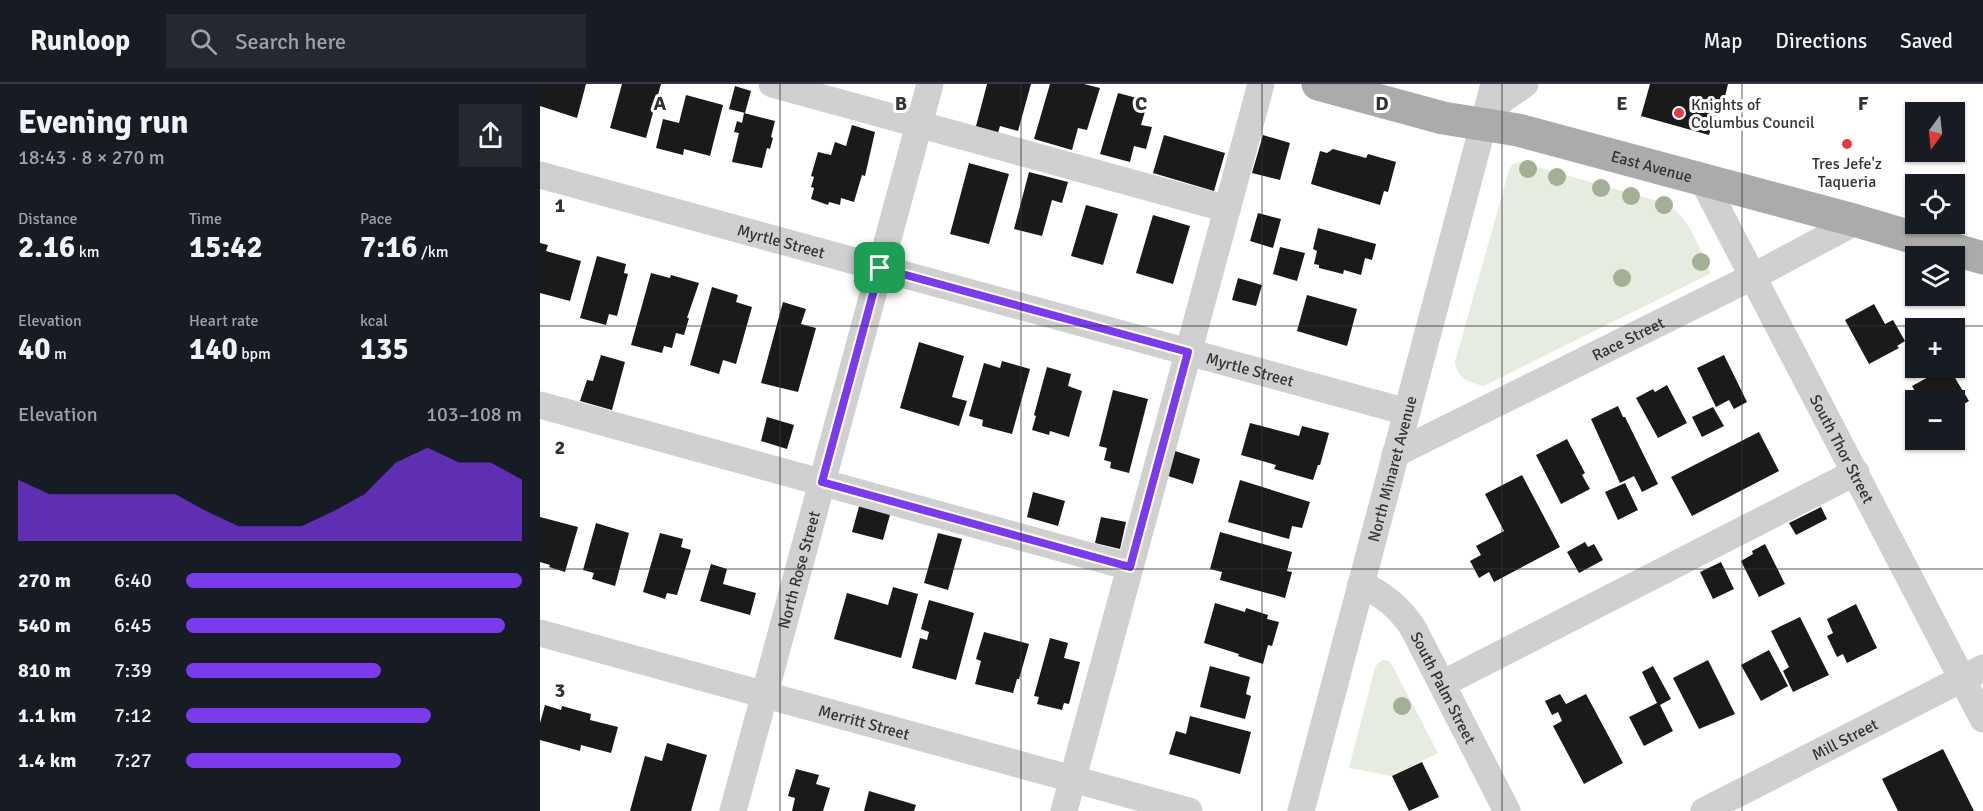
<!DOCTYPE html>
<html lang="en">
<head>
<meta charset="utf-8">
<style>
	body { margin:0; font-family:Signika,sans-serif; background:#242831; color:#f1f3f6; height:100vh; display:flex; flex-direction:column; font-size:22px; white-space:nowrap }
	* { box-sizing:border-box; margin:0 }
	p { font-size:20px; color:#9ea1a6 }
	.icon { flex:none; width:33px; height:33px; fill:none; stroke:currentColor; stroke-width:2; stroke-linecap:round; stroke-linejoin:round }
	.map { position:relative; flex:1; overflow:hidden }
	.side { display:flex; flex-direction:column; background:#171b24; width:540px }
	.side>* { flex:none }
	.needle { width:39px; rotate:195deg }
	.controls { position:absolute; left:1365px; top:18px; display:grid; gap:12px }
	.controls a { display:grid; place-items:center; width:60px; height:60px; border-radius:0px; background:#171b24; box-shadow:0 2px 4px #0004; font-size:30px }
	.pin { position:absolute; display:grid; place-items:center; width:51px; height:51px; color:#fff; margin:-26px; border-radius:12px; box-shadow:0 3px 9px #0006 }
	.round { display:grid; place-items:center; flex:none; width:63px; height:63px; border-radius:0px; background:#242831 }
	.overview { display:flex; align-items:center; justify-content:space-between; height:102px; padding:0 18px }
	h1 { font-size:33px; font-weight:700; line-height:45px }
	.metrics { display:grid; grid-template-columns:repeat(3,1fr); gap:9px; height:102px; padding:6px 18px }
	.metrics div { display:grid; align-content:center }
	.metrics b { font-size:30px; font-weight:700 }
	.metrics small { font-size:16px; font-weight:400 }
	.metrics p { font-size:16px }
	.chart { height:168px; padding:12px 18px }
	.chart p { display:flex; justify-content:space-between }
	.chart svg { width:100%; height:108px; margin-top:6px; fill:#7c3aed; opacity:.7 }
	ul { padding:0 18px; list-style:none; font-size:20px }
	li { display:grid; grid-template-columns:96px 72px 1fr; align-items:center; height:45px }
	li i { height:15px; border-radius:8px; background:#7c3aed }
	header { display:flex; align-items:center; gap:36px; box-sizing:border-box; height:84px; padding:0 30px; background:#171b24; border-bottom:2px solid #363941 }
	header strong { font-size:28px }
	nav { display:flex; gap:33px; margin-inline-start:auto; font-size:21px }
	.search { width:420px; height:54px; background:#242831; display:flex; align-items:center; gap:15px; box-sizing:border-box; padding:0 21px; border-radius:0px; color:#9ea1a6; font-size:22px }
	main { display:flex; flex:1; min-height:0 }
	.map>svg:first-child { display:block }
	.green { fill:#e6ecdf }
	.building { fill:#1a1a1a }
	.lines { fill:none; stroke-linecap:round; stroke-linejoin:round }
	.minor { stroke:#d0d0d0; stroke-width:27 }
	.major { stroke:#ababab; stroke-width:33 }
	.tree { fill:#a2b095 }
	.route-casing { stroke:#fff; stroke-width:12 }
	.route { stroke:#7c3aed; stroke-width:8 }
	.grid { fill:none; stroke:#333; stroke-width:1.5; stroke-opacity:0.55 }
	.poi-dot { fill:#e63946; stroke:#fff; stroke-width:2 }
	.labels { text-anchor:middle; stroke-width:6; stroke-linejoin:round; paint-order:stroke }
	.poi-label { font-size:16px; fill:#333; stroke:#fff; text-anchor:start }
	.street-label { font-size:16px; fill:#333; stroke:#fff }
	.grid-label { font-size:20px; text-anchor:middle; font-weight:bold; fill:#333; stroke:#fff; stroke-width:6; stroke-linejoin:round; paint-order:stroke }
</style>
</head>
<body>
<header>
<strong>Runloop</strong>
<div class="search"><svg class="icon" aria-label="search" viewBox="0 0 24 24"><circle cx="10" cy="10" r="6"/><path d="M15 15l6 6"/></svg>Search here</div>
<nav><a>Map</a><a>Directions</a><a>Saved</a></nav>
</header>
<main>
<section class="side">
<div class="overview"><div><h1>Evening run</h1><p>18:43 · 8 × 270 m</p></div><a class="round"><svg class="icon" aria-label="share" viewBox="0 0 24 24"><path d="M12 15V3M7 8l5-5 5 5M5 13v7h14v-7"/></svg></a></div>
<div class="metrics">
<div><p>Distance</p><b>2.16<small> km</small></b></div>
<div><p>Time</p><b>15:42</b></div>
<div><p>Pace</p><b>7:16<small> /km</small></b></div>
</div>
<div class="metrics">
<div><p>Elevation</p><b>40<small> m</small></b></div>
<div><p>Heart rate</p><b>140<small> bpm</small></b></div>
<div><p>kcal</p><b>135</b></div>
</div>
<div class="chart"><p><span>Elevation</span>103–108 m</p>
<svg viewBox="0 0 160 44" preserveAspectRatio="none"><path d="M0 44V19L10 25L20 25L30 25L40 25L50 25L60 32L70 38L80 38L90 38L100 32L110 25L120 12L130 6L140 12L150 12L160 19V44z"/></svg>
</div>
<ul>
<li><b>270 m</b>6:40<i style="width:100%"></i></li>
<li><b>540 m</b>6:45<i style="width:95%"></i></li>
<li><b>810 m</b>7:39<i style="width:58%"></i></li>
<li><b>1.1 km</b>7:12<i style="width:73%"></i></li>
<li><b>1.4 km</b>7:27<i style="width:64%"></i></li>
</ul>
</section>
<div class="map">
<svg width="1443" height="727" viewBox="0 0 1443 727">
	<rect width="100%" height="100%" fill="#fff"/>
	<!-- green -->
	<g class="green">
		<path d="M 980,78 L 1125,119 C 1150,133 1159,164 1171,189 L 944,302 C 931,299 916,294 915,278 L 969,86 L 973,80 Z"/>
		<path d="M 844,576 L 849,577 L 852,581 L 898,669 L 852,692 L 809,684 L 835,584 L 838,579 Z"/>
	</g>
	<!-- building -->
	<g class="building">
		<path d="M 0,0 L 46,0 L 37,34 L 0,22 Z"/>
		<path d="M 82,0 L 121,0 L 106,54 L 70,44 Z"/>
		<path d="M 447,0 L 491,0 L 478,47 L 460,42 L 457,52 L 435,46 Z"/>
		<path d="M 510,0 L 544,0 L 560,4 L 547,46 L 538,44 L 532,66 L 494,55 Z"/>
		<path d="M 1110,0 L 1188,0 L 1182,25 L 1177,24 L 1169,51 L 1101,32 Z"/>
		<path d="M 195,2 L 211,7 L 205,29 L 189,25 Z"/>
		<path d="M 578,9 L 608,17 L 601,41 L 612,43 L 606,65 L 594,62 L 590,78 L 560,70 Z"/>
		<path d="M 146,11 L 183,21 L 170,72 L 144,65 L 143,71 L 116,64 L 123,35 L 139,39 Z"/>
		<path d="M 204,29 L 235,37 L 231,53 L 233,54 L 230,65 L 227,64 L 222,84 L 192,78 L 199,49 L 194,48 L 197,37 L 202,39 Z"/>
		<path d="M 312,41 L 335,48 L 325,92 L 322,91 L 314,118 L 301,114 L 300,121 L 289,118 L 288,121 L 271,115 L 274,104 L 271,103 L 274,93 L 271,92 L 278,68 L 291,71 L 295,58 L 306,62 Z"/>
		<path d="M 624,51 L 685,69 L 674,107 L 613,89 Z"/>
		<path d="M 723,51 L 750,59 L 740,96 L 712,89 Z"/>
		<path d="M 793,65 L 826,74 L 828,70 L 856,78 L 848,108 L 844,107 L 840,121 L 771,100 L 780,67 L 787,69 Z"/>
		<path d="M 429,79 L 469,90 L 449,160 L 410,150 Z"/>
		<path d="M 489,88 L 528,98 L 522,119 L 512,116 L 502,152 L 474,145 Z"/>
		<path d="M 546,121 L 578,130 L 563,181 L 531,172 Z"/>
		<path d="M 718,129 L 741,135 L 733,164 L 710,157 Z"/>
		<path d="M 613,131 L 650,142 L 633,200 L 596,189 Z"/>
		<path d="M 778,144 L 836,160 L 832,176 L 825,174 L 821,191 L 804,186 L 803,190 L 779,184 L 779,181 L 774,180 L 777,167 L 773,165 Z"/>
		<path d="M 0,159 L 8,161 L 6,167 L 41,177 L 30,217 L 0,209 Z"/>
		<path d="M 740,163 L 765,169 L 757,197 L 733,190 Z"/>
		<path d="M 57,172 L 86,180 L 84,189 L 88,190 L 77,232 L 69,230 L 66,241 L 40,234 Z"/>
		<path d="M 111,189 L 130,194 L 131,191 L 159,199 L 147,234 L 149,234 L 144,251 L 136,249 L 132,264 L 124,262 L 122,269 L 91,261 Z"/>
		<path d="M 698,194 L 722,201 L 716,222 L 692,216 Z"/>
		<path d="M 172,203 L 198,211 L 196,218 L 212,223 L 196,280 L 183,276 L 179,290 L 150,281 Z"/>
		<path d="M 767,211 L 817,225 L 807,262 L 757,247 Z"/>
		<path d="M 243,218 L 266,225 L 261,240 L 276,244 L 258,308 L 221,299 Z"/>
		<path d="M 1334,220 L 1345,240 L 1353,236 L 1365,257 L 1357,262 L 1359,264 L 1329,280 L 1305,236 Z"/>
		<path d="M 379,258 L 424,272 L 412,313 L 427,317 L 419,342 L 360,324 Z"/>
		<path d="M 61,271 L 85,278 L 72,326 L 40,317 L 47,296 L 53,297 Z"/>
		<path d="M 1184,271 L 1207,318 L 1194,325 L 1189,316 L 1176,323 L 1157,284 Z"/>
		<path d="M 462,277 L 490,285 L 472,350 L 442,342 L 443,336 L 429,332 L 444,279 L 460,284 Z"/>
		<path d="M 507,283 L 531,290 L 528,302 L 542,307 L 529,353 L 510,347 L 509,351 L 492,346 L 496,332 L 494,331 Z"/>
		<path d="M 1405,284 L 1409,284 L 1429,317 L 1414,326 L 1414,316 L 1380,316 L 1372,302 Z"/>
		<path d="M 1127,301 L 1147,339 L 1118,354 L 1096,314 L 1113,305 L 1115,308 Z"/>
		<path d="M 573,306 L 608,315 L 589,389 L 570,384 L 571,378 L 564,376 L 567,364 L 559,362 Z"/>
		<path d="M 1078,322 L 1083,333 L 1085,333 L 1118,400 L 1102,408 L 1094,392 L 1080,399 L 1051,335 Z"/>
		<path d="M 1173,323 L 1184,342 L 1162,353 L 1152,333 Z"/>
		<path d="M 227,333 L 254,341 L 247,365 L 221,357 Z"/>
		<path d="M 710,339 L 759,352 L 762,342 L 789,349 L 780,381 L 778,381 L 773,396 L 734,385 L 736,381 L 701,371 Z"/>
		<path d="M 1219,348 L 1239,387 L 1152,432 L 1131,393 Z"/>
		<path d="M 1027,355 L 1045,389 L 1042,391 L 1050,405 L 1021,420 L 996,371 Z"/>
		<path d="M 635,367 L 660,375 L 653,400 L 628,392 Z"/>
		<path d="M 982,391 L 1020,463 L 954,498 L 949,488 L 939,494 L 930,477 L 941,471 L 936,462 L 964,447 L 945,410 Z"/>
		<path d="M 700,396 L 770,418 L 762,444 L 752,442 L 749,455 L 688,438 Z"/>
		<path d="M 1085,399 L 1098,426 L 1078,436 L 1065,408 Z"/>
		<path d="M 493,408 L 525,417 L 518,442 L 487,433 Z"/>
		<path d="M 320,419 L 351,427 L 343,456 L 312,448 Z"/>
		<path d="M 1281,423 L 1287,435 L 1256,451 L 1249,439 Z"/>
		<path d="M 0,433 L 38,443 L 25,488 L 9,483 L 10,481 L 0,478 Z"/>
		<path d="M 561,433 L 586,438 L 580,465 L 555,459 Z"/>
		<path d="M 56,439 L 89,449 L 75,502 L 52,495 L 54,489 L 43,486 Z"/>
		<path d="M 680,448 L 752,468 L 747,487 L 752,488 L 745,514 L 680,496 L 682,488 L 670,485 Z"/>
		<path d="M 120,449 L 143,455 L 141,463 L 151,466 L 137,511 L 127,509 L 125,515 L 103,508 Z"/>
		<path d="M 398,449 L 422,455 L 408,506 L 384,499 Z"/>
		<path d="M 1045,458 L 1048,463 L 1054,460 L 1063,476 L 1039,489 L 1027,468 Z"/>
		<path d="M 1225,460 L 1245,500 L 1219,513 L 1201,477 L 1213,470 L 1212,467 Z"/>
		<path d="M 1181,478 L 1194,505 L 1173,515 L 1160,488 Z"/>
		<path d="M 171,480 L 187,485 L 183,500 L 216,509 L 210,531 L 160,517 Z"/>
		<path d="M 353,503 L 378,510 L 361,574 L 294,555 L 307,509 L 348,521 Z"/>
		<path d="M 389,516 L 434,529 L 416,596 L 372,584 L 380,554 L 387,556 L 389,548 L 381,545 Z"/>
		<path d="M 675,519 L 705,528 L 706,524 L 728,531 L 727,535 L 739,538 L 732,562 L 728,561 L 723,580 L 698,572 L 699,570 L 664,559 Z"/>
		<path d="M 1316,520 L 1337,564 L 1307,579 L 1303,570 L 1297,573 L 1287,552 L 1293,549 L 1287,535 Z"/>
		<path d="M 1260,533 L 1289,591 L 1253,608 L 1243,587 L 1249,583 L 1231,547 Z"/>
		<path d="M 444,548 L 489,560 L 479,595 L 477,595 L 473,609 L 435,600 L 441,577 L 436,575 Z"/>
		<path d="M 510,554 L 528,559 L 524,574 L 540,578 L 529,620 L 524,619 L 522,626 L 497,620 L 499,613 L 494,612 Z"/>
		<path d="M 1229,566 L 1248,602 L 1221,617 L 1201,581 Z"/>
		<path d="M 1168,576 L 1195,630 L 1159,645 L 1133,594 Z"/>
		<path d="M 670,582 L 710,593 L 706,610 L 711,612 L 705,635 L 660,623 Z"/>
		<path d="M 1113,582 L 1131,615 L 1120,621 L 1133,647 L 1104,662 L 1089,633 L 1117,619 L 1102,588 Z"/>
		<path d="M 1020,610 L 1026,620 L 1046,610 L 1083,679 L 1044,700 L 1013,642 L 1022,637 L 1018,628 L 1012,631 L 1005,617 Z"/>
		<path d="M 5,621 L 21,626 L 22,622 L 51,630 L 50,636 L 78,643 L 71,669 L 41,661 L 40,667 L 0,656 L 0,639 Z"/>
		<path d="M 650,632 L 711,648 L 700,690 L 629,670 L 636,647 L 646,650 Z"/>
		<path d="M 127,659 L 167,671 L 151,727 L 90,727 L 105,672 L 122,677 Z"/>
		<path d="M 1403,665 L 1434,727 L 1358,727 L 1342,695 Z"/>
		<path d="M 882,678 L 899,713 L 869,727 L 852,692 Z"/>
		<path d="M 256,685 L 279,691 L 276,700 L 290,704 L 283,727 L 252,727 L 255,714 L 248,712 Z"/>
		<path d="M 329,707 L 376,721 L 374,727 L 324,727 Z"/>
	</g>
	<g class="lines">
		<!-- minor -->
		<g class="minor">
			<path d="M 232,0 L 687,125"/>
			<path d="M 946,35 L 962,16 L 985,0"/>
			<path id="s1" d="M 0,91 L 867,328"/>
			<path id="s2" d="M 1162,95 L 1443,635"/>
			<path d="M 0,321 L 590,483"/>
			<path id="s3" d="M 855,370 L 1214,192 L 1317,137"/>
			<path id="s4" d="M 821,500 C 843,510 860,524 873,544 L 967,727"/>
			<path id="s5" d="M 0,549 L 649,727"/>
			<path d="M 902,600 L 1316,388"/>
			<path id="s6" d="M 193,727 L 390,0"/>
			<path d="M 524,727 L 721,0"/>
			<path id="s7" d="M 761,727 L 954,0"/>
			<path id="s8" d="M 1164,727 L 1443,584"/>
		</g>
		<!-- major -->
		<path class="major" id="s9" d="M 778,0 L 903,34 L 978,46 L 1317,137 L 1443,174"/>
	</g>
	<!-- trees -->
	<g class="tree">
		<circle cx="988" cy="85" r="9"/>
		<circle cx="1017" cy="93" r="9"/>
		<circle cx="1061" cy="104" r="9"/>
		<circle cx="1091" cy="112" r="9"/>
		<circle cx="1124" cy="121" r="9"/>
		<circle cx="1161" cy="178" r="9"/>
		<circle cx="1082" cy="194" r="9"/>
		<circle cx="862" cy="622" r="9"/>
	</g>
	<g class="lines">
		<!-- route casing -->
		<g class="route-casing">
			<path id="route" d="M 340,184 L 648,268 L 590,483 L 282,398 Z"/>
		</g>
		<!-- route -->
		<use href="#route" class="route"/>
	</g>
	<!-- grid -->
	<path class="grid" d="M 240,0 L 240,727M 481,0 L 481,727M 722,0 L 722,727M 962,0 L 962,727M 1202,0 L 1202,727M 0,242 L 1443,242M 0,485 L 1443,485"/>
	<!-- markers -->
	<g class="poi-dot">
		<circle cx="1139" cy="29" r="6"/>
		<circle cx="1307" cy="60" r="6"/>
	</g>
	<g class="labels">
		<!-- poi labels -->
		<g class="poi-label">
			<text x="1151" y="26">Knights of<tspan x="1151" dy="18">Columbus Council</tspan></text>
			<text x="1307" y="85" text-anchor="middle">Tres Jefe'z<tspan x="1307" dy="18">Taqueria</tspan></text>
		</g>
		<!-- street labels -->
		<g class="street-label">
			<text dy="6" stroke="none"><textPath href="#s9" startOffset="344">East Avenue</textPath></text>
			<text dy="6" stroke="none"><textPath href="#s1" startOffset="250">Myrtle Street</textPath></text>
			<text dy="6" stroke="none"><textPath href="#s3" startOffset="260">Race Street</textPath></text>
			<text dy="6" stroke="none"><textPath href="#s1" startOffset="736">Myrtle Street</textPath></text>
			<text dy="6" stroke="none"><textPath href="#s2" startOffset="304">South Thor Street</textPath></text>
			<text dy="6" stroke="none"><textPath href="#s7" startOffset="354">North Minaret Avenue</textPath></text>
			<text dy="6" stroke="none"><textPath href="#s6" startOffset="250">North Rose Street</textPath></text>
			<text dy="6" stroke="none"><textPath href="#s4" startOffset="136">South Palm Street</textPath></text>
			<text dy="6" stroke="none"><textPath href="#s5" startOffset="336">Merritt Street</textPath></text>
			<text dy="6" stroke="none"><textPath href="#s8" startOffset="158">Mill Street</textPath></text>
		</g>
	</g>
	<g class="grid-label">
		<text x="120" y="26">A</text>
		<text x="361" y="26">B</text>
		<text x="601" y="26">C</text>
		<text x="842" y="26">D</text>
		<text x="1082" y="26">E</text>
		<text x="1323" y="26">F</text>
		<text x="20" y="128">1</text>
		<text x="20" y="370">2</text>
		<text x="20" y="613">3</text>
	</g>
</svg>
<div class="controls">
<a><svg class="needle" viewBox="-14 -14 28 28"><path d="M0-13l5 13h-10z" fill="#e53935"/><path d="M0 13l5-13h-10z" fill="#9ea1a6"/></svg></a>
<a><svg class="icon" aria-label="locate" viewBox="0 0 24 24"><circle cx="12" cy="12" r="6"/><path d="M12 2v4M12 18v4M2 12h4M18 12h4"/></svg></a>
<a><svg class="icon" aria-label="layers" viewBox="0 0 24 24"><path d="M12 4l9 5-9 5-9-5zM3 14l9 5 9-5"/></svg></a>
<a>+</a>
<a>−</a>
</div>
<div class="pin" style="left:340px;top:184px;background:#1e9e55"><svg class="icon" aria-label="arrive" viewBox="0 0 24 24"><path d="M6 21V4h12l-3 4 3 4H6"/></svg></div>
</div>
</main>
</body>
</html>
